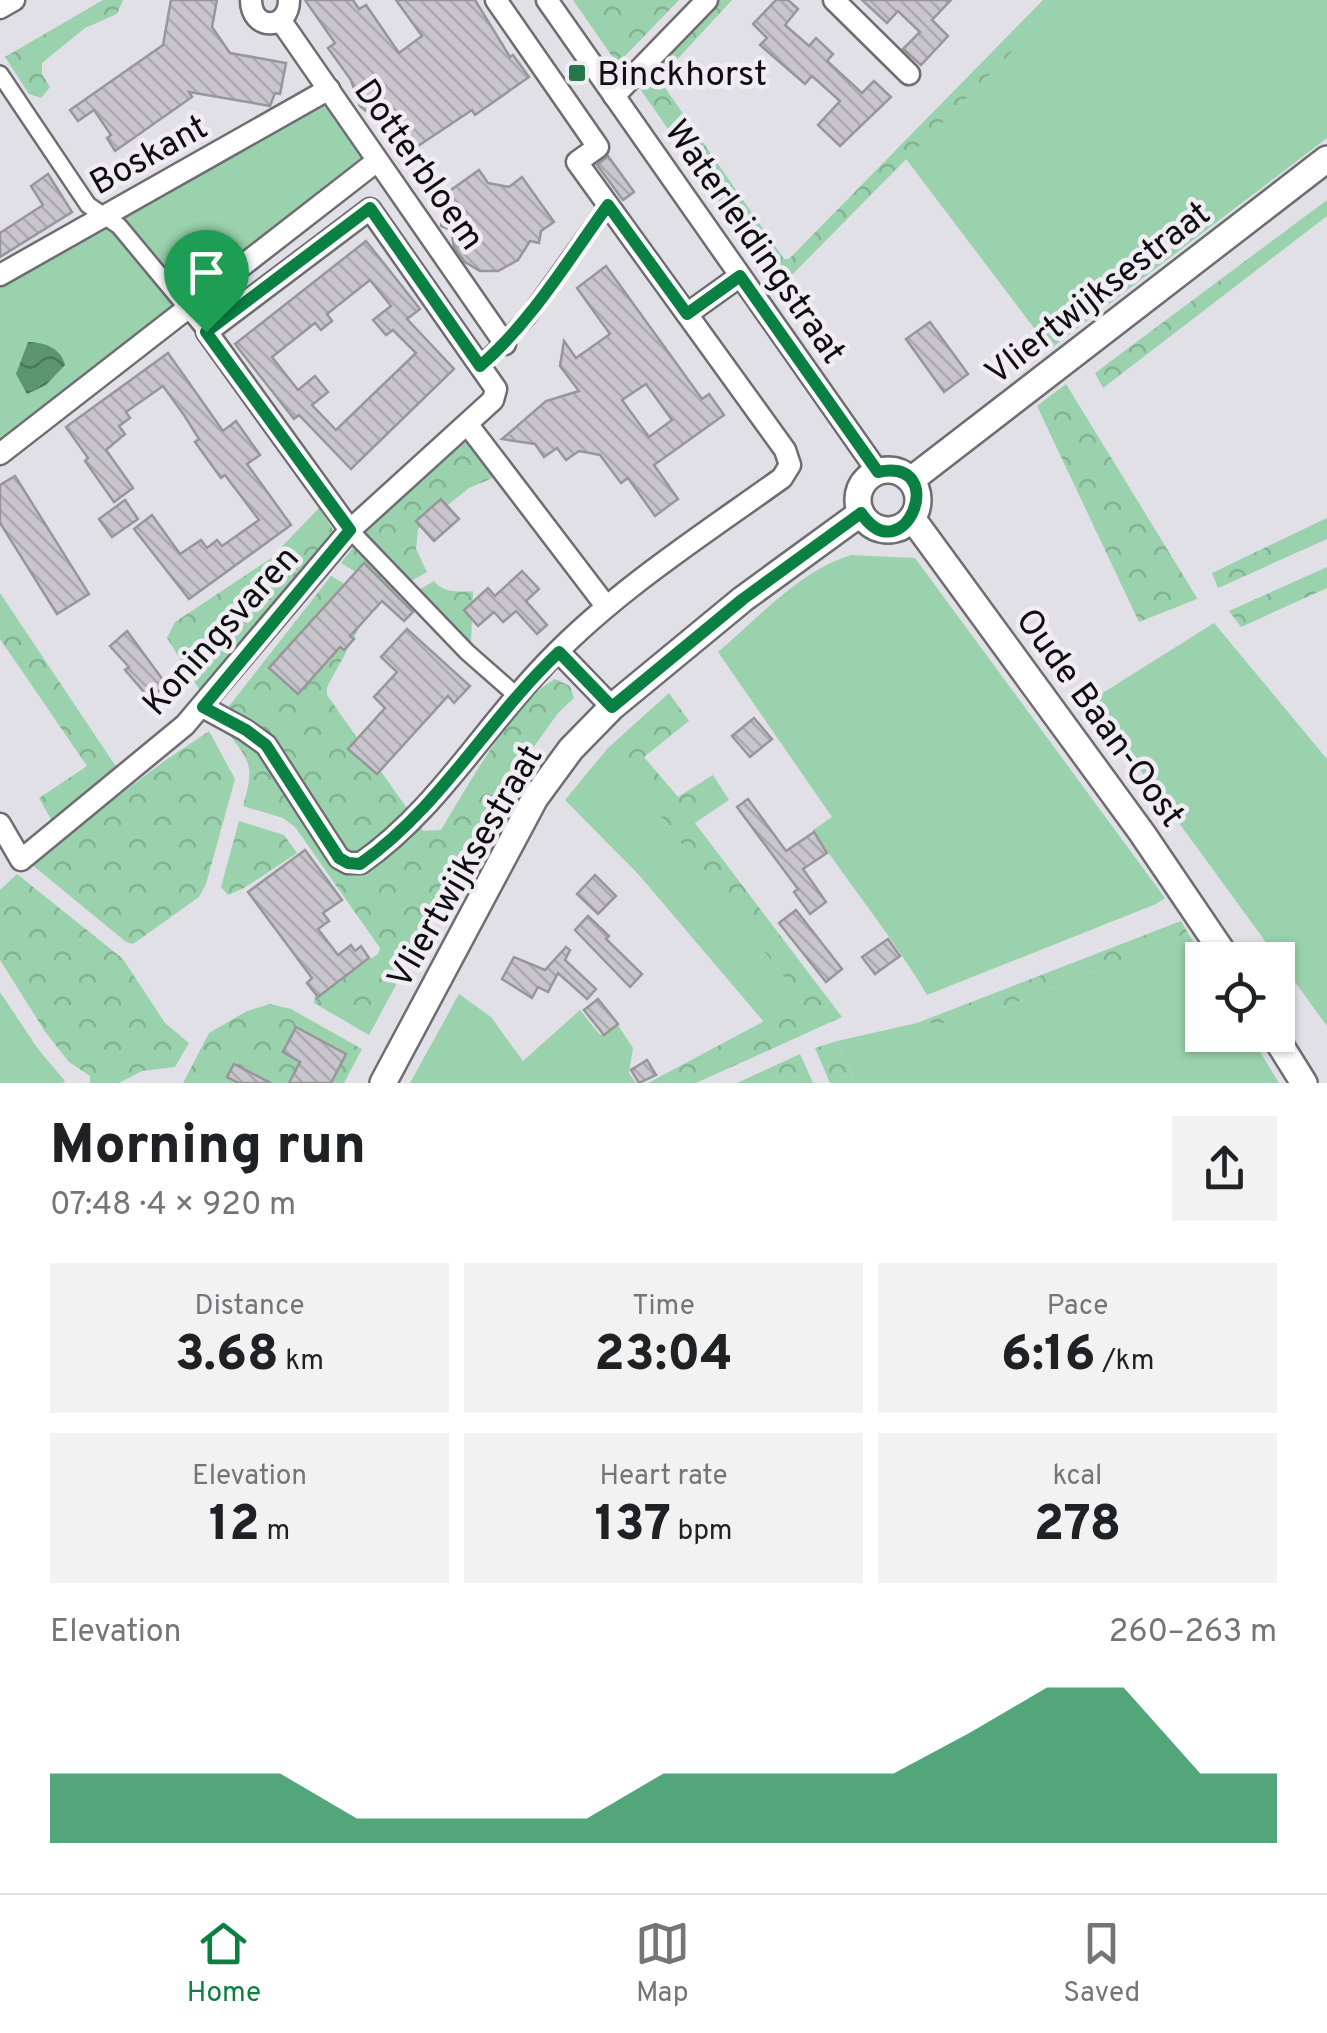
<!DOCTYPE html>
<html lang="en">
<head>
<meta charset="utf-8">
<style>
	body { margin:0; font-family:Overpass,sans-serif; background:#f2f2f2; color:#202124; height:100vh; display:flex; flex-direction:column; font-size:38px; white-space:nowrap }
	* { box-sizing:border-box; margin:0 }
	p { font-size:32px; color:#757577 }
	.icon { flex:none; width:55px; height:55px; fill:none; stroke:currentColor; stroke-width:2; stroke-linecap:round; stroke-linejoin:round }
	.map { position:relative; height:1083px; overflow:hidden }
	.panel { display:flex; flex-direction:column; background:#fff; flex:1 }
	.panel>* { flex:none }
	.controls { position:absolute; left:1185px; top:942px; display:grid; gap:20px }
	.controls a { display:grid; place-items:center; width:110px; height:110px; border-radius:0px; background:#fff; box-shadow:0 2px 8px #0004; font-size:50px }
	.pin { position:absolute; display:grid; place-items:center; width:85px; height:85px; color:#fff; margin:-102px -42px; border-radius:50% 50% 50% 0; rotate:-45deg; box-shadow:0 0 10px #0007 }
	.pin .icon { rotate:45deg }
	.round { display:grid; place-items:center; flex:none; width:105px; height:105px; border-radius:0px; background:#f2f2f2 }
	.overview { display:flex; align-items:center; justify-content:space-between; height:170px; padding:0 50px }
	h1 { font-size:55px; font-weight:800; line-height:75px }
	.metrics { display:grid; grid-template-columns:repeat(3,1fr); gap:15px; height:170px; padding:10px 50px }
	.metrics div { display:grid; align-content:center; border-radius:0px; background:#f2f2f2; text-align:center }
	.metrics b { font-size:50px; font-weight:800 }
	.metrics small { font-size:28px; font-weight:400 }
	.metrics p { font-size:28px }
	.chart { height:280px; padding:20px 50px }
	.chart p { display:flex; justify-content:space-between }
	.chart svg { width:100%; height:180px; margin-top:10px; fill:#0b8043; opacity:.7 }
	.tabs { display:flex; justify-content:space-around; align-items:center; height:140px; border-top:2px solid #e0e0e0; background:#fff; font-size:28px; color:#757577 }
	.tabs a { display:grid; justify-items:center; gap:5px }
	.tabs .active { color:#0b8043 }
	.map>svg:first-child { display:block }
	.green { fill:#99d2ac }
	.forest { fill:url(#forest-crowns) }
	.water { fill:url(#water-waves) }
	.building { fill:url(#building-back-hatch); stroke:#97969b; stroke-width:2.5; fill-rule:evenodd }
	.lines { fill:none; stroke-linecap:round; stroke-linejoin:round }
	.pedestrian-casing { stroke:#6e6d72; stroke-width:20 }
	.minor-casing { stroke:#6e6d72; stroke-width:25 }
	.tertiary-casing { stroke:#6e6d72; stroke-width:30 }
	.pedestrian { stroke:#fff; stroke-width:15 }
	.minor { stroke:#fff; stroke-width:20 }
	.tertiary { stroke:#fff; stroke-width:25 }
	.route-casing { stroke:#fff; stroke-width:20 }
	.route { stroke:#0b8043; stroke-width:12 }
	.poi-dot { fill:#26784a; stroke:#efedf3; stroke-width:4 }
	.labels { text-anchor:middle; stroke-width:9; stroke-linejoin:round; paint-order:stroke }
	.poi-label { font-size:35px; fill:#0e0d0f; stroke:#efedf3; text-anchor:start }
	.street-label { font-size:35px; fill:#0e0d0f; stroke:#efedf3 }
</style>
</head>
<body>
<div class="map">
<svg width="1327" height="1083" viewBox="0 0 1327 1083">
	<defs>
		<pattern id="forest-crowns" width="20" height="18" patternUnits="userSpaceOnUse" patternTransform="scale(2.5)"><rect width="20" height="18" fill="#99d2ac"/><path d="M2 6a3 3 0 1 1 6 0M12 15a3 3 0 1 1 6 0" fill="none" stroke="#83b393"/></pattern>
		<pattern id="water-waves" width="16" height="10" patternUnits="userSpaceOnUse" patternTransform="scale(2.5)"><rect width="16" height="10" fill="#5b9670"/><path d="M0 5q4-4 8 0t8 0" fill="none" stroke="#4a795a"/></pattern>
		<pattern id="building-back-hatch" width="6" height="6" patternUnits="userSpaceOnUse" patternTransform="scale(2.5)"><rect width="6" height="6" fill="#c8c6cc"/><path d="M-1 5l2 2M0 0l6 6M5-1l2 2" fill="none" stroke="#aba9ae"/></pattern>
	</defs>
	<rect width="100%" height="100%" fill="#e1e0e6"/>
	<!-- green -->
	<g class="green">
		<path d="M 1063,0 L 1327,0 L 1327,138 L 1050,349 L 906,159 Z"/>
		<path d="M 324,102 L 364,158 L 360,164 L 0,446 L 0,282 Z"/>
		<path d="M 851,555 L 915,558 L 1165,898 L 1156,904 L 927,995 C 893,937 850,886 813,830 L 832,817 L 718,652 C 758,618 801,570 851,555 Z"/>
		<path d="M 1214,623 L 1327,759 L 1327,1026 L 1090,701 Z"/>
		<path d="M 608,748 L 802,1001 L 764,1022 L 639,875 L 565,800 Z"/>
		<path d="M 1188,933 L 1205,960 L 1202,1035 L 1250,1035 L 1279,1083 L 855,1083 L 837,1041 L 917,1023 L 965,1023 Z"/>
		<path d="M 0,992 L 38,1049 L 65,1081 L 62,1083 L 0,1083 Z"/>
		<path d="M 459,994 L 491,1017 L 523,1061 L 580,1010 L 600,1035 L 616,1022 L 633,1048 L 629,1073 L 636,1083 L 410,1083 Z"/>
	</g>
	<!-- forest -->
	<g class="forest">
		<path d="M 103,0 L 123,0 L 117,14 L 85,28 L 42,63 L 42,74 L 50,87 L 41,98 L 29,94 L 5,57 Z"/>
		<path d="M 573,0 L 679,0 L 626,55 L 616,62 Z"/>
		<path d="M 719,0 L 732,0 L 659,79 L 784,259 L 789,259 L 1043,0 L 1063,0 L 779,288 L 638,86 Z"/>
		<path d="M 1327,200 L 1327,216 L 1103,388 L 1095,373 Z"/>
		<path d="M 1066,384 L 1197,598 L 1197,599 L 1139,622 L 1037,406 Z"/>
		<path d="M 469,436 L 495,477 L 469,488 L 418,529 L 416,549 L 427,572 L 390,593 L 341,563 L 378,516 Z"/>
		<path d="M 319,508 L 335,533 L 204,697 L 167,638 L 175,622 L 270,559 Z"/>
		<path d="M 1327,518 L 1327,539 L 1218,588 L 1212,573 Z"/>
		<path d="M 1327,567 L 1327,588 L 1241,627 L 1229,611 Z"/>
		<path d="M 331,576 L 374,601 L 327,687 L 327,695 L 423,831 L 441,830 C 466,789 514,701 555,679 L 570,686 L 574,698 L 558,713 L 496,800 L 369,1035 L 314,1003 L 315,997 L 378,954 L 380,948 L 295,827 L 283,818 L 243,806 C 257,759 247,761 222,724 L 226,710 Z"/>
		<path d="M 434,581 C 443,593 458,592 473,591 L 471,643 L 452,627 L 408,601 L 409,596 Z"/>
		<path d="M 0,593 L 117,768 L 52,821 L 39,798 L 87,766 L 0,639 Z"/>
		<path d="M 669,693 L 689,721 L 644,757 L 678,797 L 713,775 L 729,800 L 695,823 L 842,1017 L 696,1083 L 648,1083 L 802,1001 L 608,748 Z"/>
		<path d="M 209,731 L 235,779 L 206,884 L 199,897 L 133,944 L 126,942 L 30,863 L 163,762 Z"/>
		<path d="M 239,821 L 284,835 L 297,853 L 244,888 L 228,895 L 221,887 Z"/>
		<path d="M 17,874 L 123,959 L 165,1023 L 189,1043 L 175,1067 L 142,1071 L 119,1083 L 90,1083 L 90,1076 L 69,1062 L 46,1033 L 0,960 L 0,890 Z"/>
		<path d="M 1181,921 L 1188,933 L 965,1023 L 917,1023 Z"/>
		<path d="M 270,1004 L 291,1009 L 362,1049 L 344,1083 L 183,1083 L 209,1033 L 247,1011 Z"/>
		<path d="M 837,1041 L 855,1083 L 830,1083 L 815,1048 Z"/>
		<path d="M 800,1054 L 813,1083 L 737,1083 Z"/>
	</g>
	<!-- water -->
	<path class="water" d="M 28,342 C 44,342 61,348 65,365 L 46,385 L 27,394 L 16,374 Z"/>
	<!-- building -->
	<g class="building">
		<path d="M 171,0 L 217,0 L 212,27 L 230,53 L 286,63 L 280,94 L 275,93 L 270,106 L 189,92 L 192,97 L 115,151 L 107,138 L 111,135 L 94,110 L 78,121 L 70,110 L 163,45 Z"/>
		<path d="M 305,0 L 353,0 L 359,9 L 366,5 L 399,53 L 422,36 L 396,0 L 475,0 L 510,57 L 513,55 L 529,77 L 475,115 L 472,110 L 403,156 L 381,124 L 360,106 L 351,80 L 328,48 L 335,43 Z"/>
		<path d="M 776,0 L 788,0 L 798,9 L 785,25 L 809,46 L 816,38 L 833,54 L 827,61 L 862,93 L 874,81 L 891,97 L 840,146 L 818,125 L 840,101 L 812,76 L 805,84 L 760,45 L 767,38 L 753,24 Z"/>
		<path d="M 862,0 L 951,0 L 932,20 L 948,36 L 921,65 L 903,49 L 920,32 L 898,11 L 887,23 Z"/>
		<path d="M 608,156 L 634,192 L 623,200 L 597,165 Z"/>
		<path d="M 479,170 L 488,183 L 509,187 L 522,177 L 554,222 L 541,231 L 539,243 L 530,241 L 518,260 L 498,271 L 480,271 L 465,262 L 454,247 L 451,230 L 441,226 L 443,215 L 434,202 Z"/>
		<path d="M 48,174 L 72,212 L 0,257 L 0,233 L 43,205 L 31,186 Z"/>
		<path d="M 366,241 L 420,309 L 407,319 L 454,369 L 351,469 L 299,415 L 294,419 L 235,344 ZM 370,280 L 391,306 L 373,320 L 386,335 L 393,330 L 416,353 L 336,430 L 312,405 L 328,392 L 315,376 L 298,390 L 272,357 L 315,323 L 321,330 L 332,321 L 327,314 Z"/>
		<path d="M 606,266 L 702,399 L 709,394 L 724,415 L 654,465 L 678,499 L 655,516 L 628,478 L 621,483 L 600,455 L 579,451 L 566,460 L 557,448 L 544,457 L 535,444 L 502,439 L 546,401 L 579,391 L 560,366 L 564,341 L 576,358 L 610,334 L 577,288 ZM 646,384 L 672,420 L 649,437 L 622,400 Z"/>
		<path d="M 930,322 L 968,374 L 944,392 L 906,339 Z"/>
		<path d="M 168,353 L 223,431 L 236,421 L 260,455 L 247,464 L 291,525 L 189,599 L 134,529 L 152,515 L 180,554 L 201,540 L 207,548 L 217,540 L 222,546 L 259,520 L 225,475 L 221,478 L 195,442 L 199,439 L 184,415 L 163,386 L 126,412 L 130,418 L 119,426 L 125,434 L 106,450 L 133,488 L 114,502 L 85,461 L 88,458 L 66,427 Z"/>
		<path d="M 15,476 L 89,594 L 57,614 L 0,523 L 0,485 Z"/>
		<path d="M 441,499 L 459,519 L 434,541 L 416,521 Z"/>
		<path d="M 125,500 L 138,519 L 112,537 L 99,519 Z"/>
		<path d="M 364,563 L 413,612 L 404,621 L 382,601 L 350,636 L 354,639 L 344,650 L 340,647 L 298,694 L 269,668 Z"/>
		<path d="M 522,571 L 539,589 L 526,601 L 547,625 L 537,634 L 516,611 L 503,622 L 494,612 L 478,626 L 464,610 L 488,588 L 495,596 Z"/>
		<path d="M 407,629 L 470,686 L 454,703 L 448,696 L 377,774 L 348,749 L 385,708 L 374,697 L 397,672 L 381,657 Z"/>
		<path d="M 127,631 L 166,684 L 150,699 L 125,670 L 129,667 L 110,646 Z"/>
		<path d="M 754,718 L 772,739 L 750,757 L 732,736 Z"/>
		<path d="M 748,799 L 786,851 L 814,832 L 827,853 L 803,869 L 826,902 L 810,914 L 794,892 L 798,889 L 737,807 Z"/>
		<path d="M 305,850 L 342,900 L 323,913 L 329,921 L 318,929 L 338,955 L 351,945 L 355,951 L 361,946 L 369,958 L 318,997 L 307,983 L 312,978 L 248,892 Z"/>
		<path d="M 595,875 L 616,896 L 598,914 L 577,894 Z"/>
		<path d="M 796,910 L 842,969 L 826,982 L 779,923 Z"/>
		<path d="M 588,916 L 609,936 L 606,939 L 642,974 L 630,987 L 575,930 Z"/>
		<path d="M 888,939 L 900,956 L 875,974 L 862,957 Z"/>
		<path d="M 566,947 L 570,950 L 565,960 L 596,989 L 587,999 L 558,973 L 548,992 L 538,987 L 532,998 L 502,979 L 514,957 L 545,970 Z"/>
		<path d="M 598,999 L 618,1024 L 604,1035 L 584,1010 Z"/>
		<path d="M 296,1027 L 346,1054 L 331,1083 L 289,1083 L 300,1062 L 283,1052 Z"/>
		<path d="M 647,1060 L 656,1075 L 639,1083 L 631,1070 Z"/>
		<path d="M 234,1064 L 271,1083 L 239,1083 L 227,1077 Z"/>
	</g>
	<g class="lines">
		<!-- pedestrian casing -->
		<g class="pedestrian-casing">
			<g id="pedestrian">
				<path d="M 0,74 L 88,205 L 119,226 L 207,332"/>
				<path d="M 480,366 L 527,318 L 608,205"/>
				<path d="M 350,530 L 467,652 L 517,696"/>
			</g>
		</g>
		<!-- minor casing -->
		<g class="minor-casing">
			<g id="minor">
				<path d="M 251,0 C 251,31 289,31 289,0"/>
				<path d="M 547,0 L 878,472"/>
				<path d="M 834,0 L 909,74"/>
				<path d="M 0,8 L 14,0"/>
				<path d="M 281,21 L 505,344"/>
				<path d="M 614,96 L 707,0"/>
				<path d="M 0,275 L 329,89"/>
				<path d="M 687,314 L 740,276"/>
				<path d="M 468,425 L 606,606"/>
				<path d="M 0,454 L 377,161"/>
				<path d="M 559,652 L 612,707"/>
				<path d="M 203,707 L 245,730 L 266,745 L 339,858 L 348,863 L 361,863 C 433,813 478,737 537,673 C 607,596 697,539 782,478 L 790,465 L 785,450 L 577,162 L 598,147 L 496,0"/>
				<path d="M 0,824 L 21,860 L 185,725 L 350,530 L 493,400 L 496,389 L 370,209 L 207,332 L 350,530"/>
			</g>
		</g>
		<!-- tertiary casing -->
		<g class="tertiary-casing">
			<g id="tertiary">
				<circle cx="888" cy="500" r="30"/>
				<path d="M 911,480 L 1327,159"/>
				<path d="M 912,518 L 1142,833 L 1228,960"/>
				<path d="M 1274,1035 L 1304,1083"/>
				<path d="M 383,1083 L 535,798 L 571,749 L 612,707 L 743,599 L 861,513"/>
			</g>
		</g>
		<!-- pedestrian -->
		<use href="#pedestrian" class="pedestrian"/>
		<!-- minor -->
		<use href="#minor" class="minor"/>
		<!-- tertiary -->
		<use href="#tertiary" class="tertiary"/>
	</g>
	<g class="lines">
		<!-- route casing -->
		<g class="route-casing">
			<path id="route" d="M 608,205 L 687,314 L 740,276 L 878,472 C 952,457 904,576 861,513 L 743,599 L 612,707 L 559,652 C 488,719 441,807 360,864 L 348,863 L 339,858 L 266,745 L 246,730 L 203,707 L 350,530 L 206,332 L 370,208 L 480,366 C 532,321 568,260 608,205 Z"/>
		</g>
		<!-- route -->
		<use href="#route" class="route"/>
	</g>
	<!-- markers -->
	<rect class="poi-dot" x="567" y="63" width="20" height="20" rx="5"/>
	<g class="labels">
		<!-- poi labels -->
		<g class="poi-label">
			<text x="597" y="85">Binckhorst</text>
		</g>
		<!-- street labels -->
		<g class="street-label">
			<text transform="translate(148 154) rotate(-29)" y="12">Boskant</text>
			<text transform="translate(420 164) rotate(55)" y="12">Dotterbloem</text>
			<text transform="translate(756 241) rotate(55)" y="12">Waterleidingstraat</text>
			<text transform="translate(1097 292) rotate(-38)" y="12">Vliertwijksestraat</text>
			<text transform="translate(220 630) rotate(-48)" y="12">Koningsvaren</text>
			<text transform="translate(1101 717) rotate(54)" y="12">Oude Baan-Oost</text>
			<text transform="translate(464 866) rotate(-60)" y="12">Vliertwijksestraat</text>
		</g>
	</g>
</svg>
<div class="controls">
<a><svg class="icon" aria-label="locate" viewBox="0 0 24 24"><circle cx="12" cy="12" r="6"/><path d="M12 2v4M12 18v4M2 12h4M18 12h4"/></svg></a>
</div>
<div class="pin" style="left:206px;top:332px;background:#1e9e55"><svg class="icon" aria-label="arrive" viewBox="0 0 24 24"><path d="M6 21V4h12l-3 4 3 4H6"/></svg></div>
</div>
<section class="panel">
<div class="overview"><div><h1>Morning run</h1><p>07:48 · 4 × 920 m</p></div><a class="round"><svg class="icon" aria-label="share" viewBox="0 0 24 24"><path d="M12 15V3M7 8l5-5 5 5M5 13v7h14v-7"/></svg></a></div>
<div class="metrics">
<div><p>Distance</p><b>3.68<small> km</small></b></div>
<div><p>Time</p><b>23:04</b></div>
<div><p>Pace</p><b>6:16<small> /km</small></b></div>
</div>
<div class="metrics">
<div><p>Elevation</p><b>12<small> m</small></b></div>
<div><p>Heart rate</p><b>137<small> bpm</small></b></div>
<div><p>kcal</p><b>278</b></div>
</div>
<div class="chart"><p><span>Elevation</span>260–263 m</p>
<svg viewBox="0 0 160 44" preserveAspectRatio="none"><path d="M0 44V27L10 27L20 27L30 27L40 38L50 38L60 38L70 38L80 27L90 27L100 27L110 27L120 17L130 6L140 6L150 27L160 27V44z"/></svg>
</div>
</section>
<nav class="tabs">
<a class="active"><svg class="icon" aria-label="home" viewBox="0 0 24 24"><path d="M3 11l9-7 9 7M6 9v11h12V9"/></svg>Home</a>
<a><svg class="icon" aria-label="map" viewBox="0 0 24 24"><path d="M3 6l6-2 6 2 6-2v14l-6 2-6-2-6 2zM9 4v14M15 6v14"/></svg>Map</a>
<a><svg class="icon" aria-label="saved" viewBox="0 0 24 24"><path d="M7 4h10v16l-5-4-5 4z"/></svg>Saved</a>
</nav>
</body>
</html>
